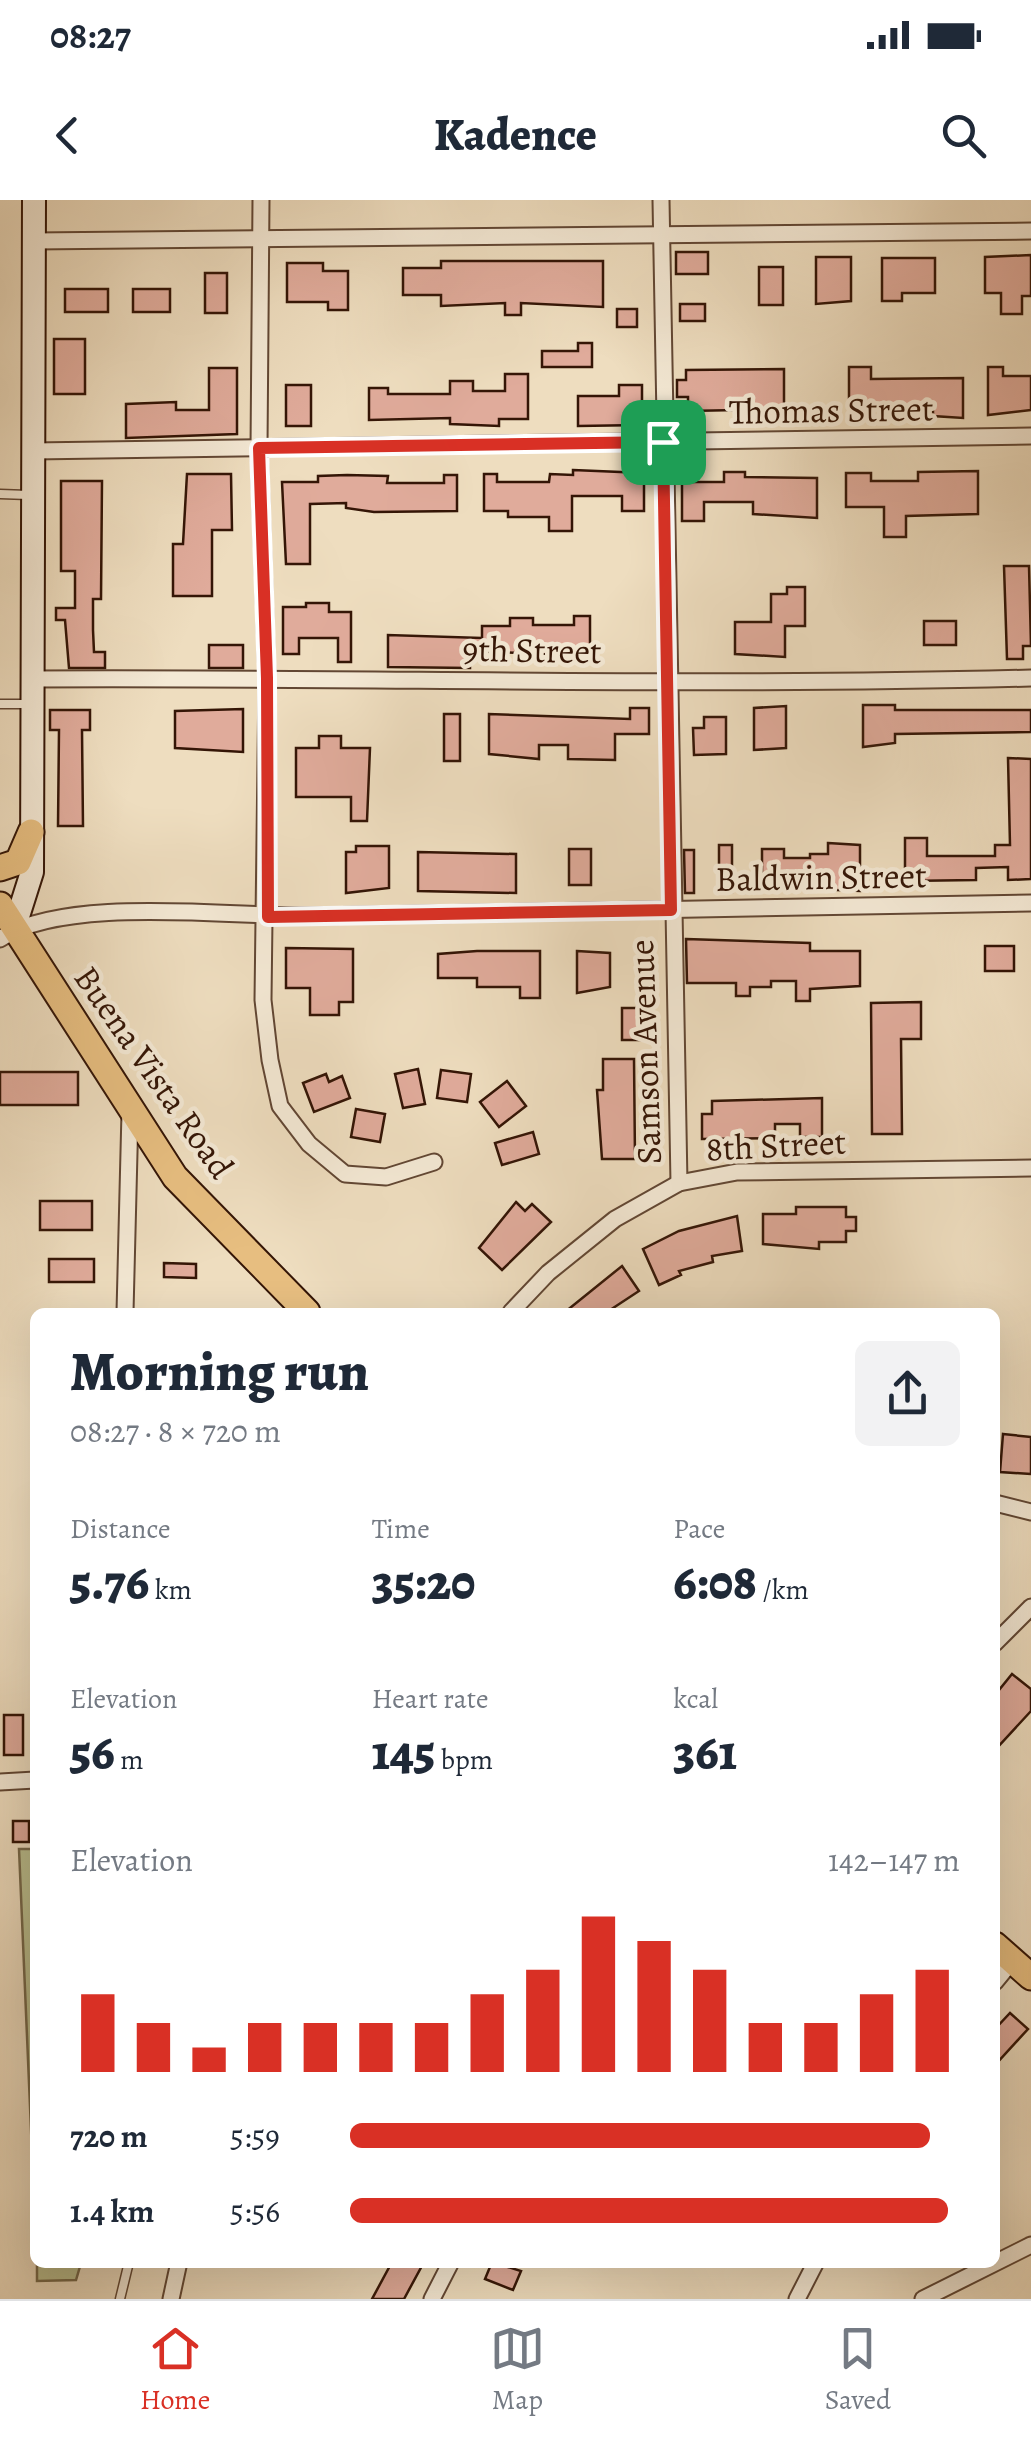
<!DOCTYPE html>
<html lang="en">
<head>
<meta charset="utf-8">
<style>
	body { margin:0; font-family:Alegreya,serif; background:#f2f2f3; color:#1f2937; height:100vh; display:flex; flex-direction:column; font-size:38px; white-space:nowrap }
	* { box-sizing:border-box; margin:0 }
	p { font-size:32px; color:#747a83 }
	.icon { flex:none; width:55px; height:55px; fill:none; stroke:currentColor; stroke-width:2; stroke-linecap:round; stroke-linejoin:round }
	.map { position:relative; flex:1; overflow:hidden }
	.side { position:absolute; left:30px; top:1108px; width:970px; height:960px; display:flex; flex-direction:column; background:#fff; border-radius:15px; box-shadow:0 10px 40px #0002 }
	.side>* { flex:none }
	.pin { position:absolute; display:grid; place-items:center; width:85px; height:85px; color:#fff; margin:-42px; border-radius:20px; box-shadow:0 5px 15px #0006 }
	.round { display:grid; place-items:center; flex:none; width:105px; height:105px; border-radius:15px; background:#f2f2f3 }
	.headline { display:flex; align-items:center; justify-content:space-between; height:170px; padding:0 40px }
	h1 { font-size:55px; font-weight:800; line-height:75px }
	.metrics { display:grid; grid-template-columns:repeat(3,1fr); gap:15px; height:170px; padding:10px 40px }
	.metrics div { display:grid; align-content:center }
	.metrics b { font-size:50px; font-weight:800 }
	.metrics small { font-size:28px; font-weight:400 }
	.metrics p { font-size:28px }
	.chart { height:280px; padding:20px 40px }
	.chart p { display:flex; justify-content:space-between }
	.chart svg { width:100%; height:180px; margin-top:10px; stroke:#d93025; stroke-width:6 }
	ul { padding:0 40px; list-style:none; font-size:32px }
	li { display:grid; grid-template-columns:160px 120px 1fr; align-items:center; height:75px }
	li i { height:25px; border-radius:12px; background:#d93025 }
	.status { display:flex; justify-content:space-between; align-items:center; height:70px; padding:0 50px; background:#fff; direction:ltr }
	.status svg { height:28px; fill:currentColor }
	header { display:flex; justify-content:space-between; align-items:center; height:130px; padding:0 40px; background:#fff; font-size:45px; font-weight:800 }
	.dock { display:flex; justify-content:space-around; align-items:center; height:140px; border-top:2px solid #e0e1e3; background:#fff; font-size:28px; color:#747a83 }
	.dock a { display:grid; justify-items:center; gap:5px }
	.dock .active { color:#d93025 }
	.map>svg:first-child { display:block }
	.green { fill:#bcc090; stroke:#786a4b; stroke-width:2.5 }
	.building { fill:#e0ab9b; stroke:#341506; stroke-width:2.5 }
	.lines { fill:none; stroke-linecap:round; stroke-linejoin:round }
	.lane-casing { stroke:#624734; stroke-width:11 }
	.street-casing { stroke:#624734; stroke-width:19 }
	.secondary-casing { stroke:#341506; stroke-width:26 }
	.primary-casing { stroke:#341506; stroke-width:29 }
	.lane { stroke:#f4e9d5; stroke-width:8 }
	.street { stroke:#f4e9d5; stroke-width:15 }
	.secondary { stroke:#f4e9d5; stroke-width:22 }
	.primary { stroke:#e7be80; stroke-width:25 }
	.route-casing { stroke:#fff; stroke-width:20 }
	.route { stroke:#d93025; stroke-width:12 }
	.labels { text-anchor:middle; stroke-width:9; stroke-linejoin:round; paint-order:stroke }
	.street-label { font-size:35px; fill:#341506; stroke:#f4e9d5 }
</style>
</head>
<body>
<div class="status"><b>08:27</b><svg viewBox="0 0 49 12"><path d="M0 12V9h3v3zM5 12V6h3v6zM10 12V3h3v9zM15 12V0h3v12zM26 1h20v11H26zM47 4h2v5h-2z"/></svg></div>
<header><svg class="icon" aria-label="back" viewBox="0 0 24 24"><path d="M15 5l-7 7 7 7"/></svg>Kadence<svg class="icon" aria-label="search" viewBox="0 0 24 24"><circle cx="10" cy="10" r="6"/><path d="M15 15l6 6"/></svg></header>
<div class="map">
<svg width="1031" height="2099" viewBox="0 0 1031 2099">
	<rect width="100%" height="100%" fill="#eeddbf"/>
	<filter id="stains"><feTurbulence type="fractalNoise" baseFrequency=".002" numOctaves="4"/><feColorMatrix values="0 0 0 0 .2 0 0 0 0 .09 0 0 0 0 .02 0 0 0 .5 -.17"/></filter>
	<radialGradient id="worn" r=".72"><stop offset=".6" stop-color="#630" stop-opacity="0"/><stop offset="1" stop-color="#630" stop-opacity=".3"/></radialGradient>
	<!-- green -->
	<g class="green">
		<path d="M 19,1649 L 35,1649 L 35,2023 Z"/>
		<path d="M 37,2063 L 37,2062 L 81,2063 L 76,2080 L 37,2081 Z"/>
	</g>
	<!-- building -->
	<g class="building">
		<rect x="676" y="52" width="32" height="22"/>
		<path d="M 1031,55 L 1031,96 L 1022,96 L 1022,114 L 1001,114 L 1001,93 L 985,93 L 985,57 Z"/>
		<path d="M 816,57 L 851,57 L 851,101 L 816,104 Z"/>
		<path d="M 882,58 L 935,58 L 935,93 L 902,93 L 902,101 L 882,101 Z"/>
		<path d="M 441,61 L 603,61 L 603,107 L 521,103 L 521,115 L 505,115 L 505,103 L 441,106 L 441,95 L 403,95 L 403,68 L 441,68 Z"/>
		<path d="M 287,63 L 323,63 L 323,71 L 348,71 L 348,110 L 328,110 L 328,102 L 287,102 Z"/>
		<rect x="759" y="67" width="24" height="38"/>
		<rect x="205" y="73" width="22" height="40"/>
		<rect x="65" y="89" width="43" height="23"/>
		<rect x="133" y="89" width="37" height="23"/>
		<rect x="680" y="104" width="25" height="17"/>
		<rect x="617" y="109" width="20" height="18"/>
		<rect x="54" y="139" width="31" height="55"/>
		<path d="M 578,143 L 592,143 L 592,167 L 542,167 L 542,151 L 578,151 Z"/>
		<path d="M 849,167 L 871,167 L 871,179 L 963,178 L 963,218 L 933,216 L 933,208 L 906,208 L 906,219 L 887,219 L 887,207 L 849,207 Z"/>
		<path d="M 988,167 L 1003,167 L 1003,176 L 1031,176 L 1031,210 L 988,215 Z"/>
		<path d="M 209,168 L 237,168 L 237,234 L 126,238 L 126,204 L 176,202 L 176,210 L 209,210 Z"/>
		<path d="M 784,169 L 784,209 L 688,211 L 688,197 L 677,197 L 677,180 L 686,180 L 686,170 Z"/>
		<path d="M 505,174 L 528,174 L 528,219 L 499,219 L 499,226 L 450,224 L 450,218 L 369,220 L 369,188 L 388,188 L 388,194 L 450,194 L 450,181 L 473,181 L 473,191 L 505,191 Z"/>
		<rect x="286" y="185" width="25" height="41"/>
		<path d="M 619,185 L 642,185 L 642,225 L 578,226 L 578,196 L 619,196 Z"/>
		<path d="M 573,270 L 644,273 L 644,311 L 622,311 L 622,296 L 572,296 L 572,331 L 549,331 L 549,317 L 508,317 L 508,311 L 484,311 L 484,274 L 497,274 L 497,282 L 549,282 L 550,274 L 573,275 Z"/>
		<path d="M 978,271 L 978,314 L 906,316 L 906,337 L 884,337 L 884,307 L 846,307 L 846,273 L 871,273 L 871,281 L 918,281 L 918,272 Z"/>
		<path d="M 724,272 L 745,272 L 745,277 L 817,278 L 817,318 L 753,314 L 753,302 L 704,302 L 704,321 L 682,321 L 682,282 L 724,282 Z"/>
		<path d="M 187,274 L 231,274 L 232,330 L 212,330 L 212,396 L 173,396 L 173,344 L 183,344 Z"/>
		<path d="M 347,275 L 388,276 L 387,283 L 444,283 L 444,275 L 457,275 L 457,311 L 374,312 L 346,308 L 346,303 L 310,304 L 310,364 L 286,364 L 282,282 L 318,282 L 318,276 Z"/>
		<path d="M 61,281 L 102,281 L 101,399 L 93,399 L 93,430 L 94,452 L 105,452 L 105,468 L 69,468 L 65,420 L 56,420 L 56,408 L 75,408 L 75,371 L 61,371 Z"/>
		<path d="M 1004,366 L 1029,366 L 1031,446 L 1023,446 L 1023,459 L 1007,459 Z"/>
		<path d="M 787,387 L 805,387 L 805,426 L 785,426 L 785,457 L 735,454 L 735,422 L 771,422 L 771,394 L 787,394 Z"/>
		<path d="M 306,403 L 329,403 L 329,412 L 351,412 L 351,462 L 338,462 L 338,438 L 299,438 L 299,454 L 283,454 L 283,407 L 306,407 Z"/>
		<path d="M 574,416 L 590,416 L 590,456 L 470,451 L 470,468 L 388,467 L 388,435 L 482,438 L 482,426 L 510,426 L 510,418 L 533,418 L 533,425 L 574,425 Z"/>
		<rect x="924" y="421" width="32" height="24"/>
		<rect x="209" y="445" width="34" height="23"/>
		<path d="M 863,505 L 895,505 L 895,510 L 1031,510 L 1031,532 L 895,534 L 895,543 L 863,547 Z"/>
		<path d="M 786,506 L 786,548 L 754,550 L 754,508 Z"/>
		<path d="M 630,508 L 649,508 L 649,534 L 615,534 L 615,560 L 568,559 L 568,545 L 539,545 L 539,559 L 489,554 L 489,514 L 630,519 Z"/>
		<path d="M 243,509 L 243,552 L 175,548 L 175,511 Z"/>
		<path d="M 50,510 L 90,510 L 90,530 L 82,530 L 83,626 L 58,626 L 59,530 L 50,530 Z"/>
		<rect x="444" y="514" width="16" height="47"/>
		<path d="M 704,517 L 726,517 L 726,554 L 694,555 L 693,528 L 704,528 Z"/>
		<path d="M 319,536 L 341,536 L 341,548 L 370,548 L 367,621 L 351,621 L 351,597 L 296,597 L 296,548 L 319,548 Z"/>
		<path d="M 1008,558 L 1031,559 L 1031,679 L 1008,680 L 1008,667 L 976,668 L 976,680 L 905,681 L 905,638 L 927,638 L 927,656 L 995,656 L 995,645 L 1010,645 Z"/>
		<path d="M 828,643 L 860,645 L 860,691 L 762,687 L 762,649 L 784,649 L 784,658 L 810,658 L 810,654 L 828,654 Z"/>
		<rect x="719" y="645" width="13" height="47"/>
		<path d="M 356,646 L 389,646 L 389,688 L 346,693 L 346,652 L 356,652 Z"/>
		<rect x="569" y="649" width="22" height="36"/>
		<path d="M 684,650 L 694,650 L 694,693 L 685,693 Z"/>
		<path d="M 418,652 L 516,654 L 516,693 L 418,691 Z"/>
		<path d="M 686,739 L 810,743 L 810,751 L 860,751 L 860,786 L 810,789 L 810,801 L 796,801 L 796,781 L 771,781 L 771,787 L 750,787 L 750,796 L 736,796 L 736,783 L 687,783 Z"/>
		<rect x="985" y="746" width="29" height="25"/>
		<path d="M 286,748 L 353,749 L 353,802 L 339,802 L 339,815 L 310,815 L 310,788 L 286,788 Z"/>
		<path d="M 477,751 L 540,751 L 540,798 L 520,798 L 520,787 L 477,787 L 477,778 L 438,778 L 438,754 Z"/>
		<path d="M 577,751 L 610,753 L 610,787 L 577,793 Z"/>
		<path d="M 921,802 L 921,839 L 901,839 L 902,934 L 872,934 L 871,803 Z"/>
		<rect x="622" y="808" width="24" height="32"/>
		<path d="M 603,859 L 634,859 L 635,959 L 602,959 L 597,890 L 603,890 Z"/>
		<path d="M 418,869 L 425,904 L 403,908 L 395,874 Z"/>
		<path d="M 441,870 L 471,874 L 467,902 L 437,898 Z"/>
		<rect x="0" y="872" width="78" height="33"/>
		<path d="M 326,874 L 329,882 L 342,876 L 350,898 L 314,912 L 303,883 Z"/>
		<path d="M 507,881 L 526,906 L 499,927 L 480,902 Z"/>
		<path d="M 822,898 L 822,937 L 800,937 L 800,924 L 775,924 L 775,938 L 702,939 L 702,914 L 712,914 L 712,901 Z"/>
		<path d="M 356,909 L 385,914 L 380,942 L 351,937 Z"/>
		<path d="M 533,932 L 539,954 L 502,965 L 495,943 Z"/>
		<rect x="40" y="1001" width="52" height="29"/>
		<path d="M 516,1002 L 525,1011 L 532,1004 L 551,1022 L 502,1070 L 479,1048 Z"/>
		<path d="M 796,1007 L 846,1007 L 846,1017 L 856,1017 L 856,1031 L 846,1031 L 846,1042 L 819,1042 L 819,1049 L 763,1044 L 763,1014 L 796,1014 Z"/>
		<path d="M 737,1016 L 742,1051 L 712,1056 L 713,1062 L 679,1071 L 681,1075 L 659,1085 L 643,1049 L 679,1031 Z"/>
		<rect x="49" y="1059" width="45" height="23"/>
		<path d="M 164,1063 L 196,1064 L 196,1078 L 164,1077 Z"/>
		<path d="M 622,1066 L 639,1091 L 607,1112 L 565,1112 Z"/>
		<path d="M 1003,1234 L 1031,1237 L 1031,1274 L 1000,1272 Z"/>
		<path d="M 1012,1474 L 1031,1489 L 1031,1511 L 995,1550 L 995,1495 Z"/>
		<rect x="4" y="1515" width="19" height="40"/>
		<rect x="13" y="1621" width="16" height="21"/>
		<path d="M 1010,1813 L 1028,1829 L 995,1865 L 995,1829 Z"/>
		<path d="M 392,2062 L 424,2062 L 404,2099 L 372,2099 Z"/>
		<path d="M 492,2062 L 521,2071 L 513,2090 L 485,2079 Z"/>
	</g>
	<g class="lines">
		<!-- lane casing -->
		<g class="lane-casing">
			<g id="lane">
				<path d="M 0,294 L 28,295"/>
				<path d="M 0,504 L 27,504"/>
				<path d="M 120,2099 L 129,2062"/>
			</g>
		</g>
		<!-- street casing -->
		<g class="street-casing">
			<g id="street">
				<path d="M 261,0 L 259,248 L 267,478 L 263,800 L 270,860 L 280,906 L 309,944 L 345,974 L 386,977 L 434,962"/>
				<path d="M 661,0 L 679,983"/>
				<path d="M 34,41 L 1031,31"/>
				<path d="M 33,251 L 1031,236"/>
				<path d="M 32,479 C 365,477 698,487 1031,478"/>
				<path d="M 0,739 C 65,695 232,717 313,716 C 552,712 792,707 1031,703"/>
				<path d="M 125,1112 L 130,912"/>
				<path d="M 511,1112 L 548,1073 L 615,1019 L 679,983 L 737,972 L 1031,968"/>
				<path d="M 995,1303 L 1031,1312"/>
				<path d="M 995,1443 L 1031,1407"/>
				<path d="M 0,1582 L 35,1580"/>
				<path d="M 995,1782 L 1013,1760"/>
				<path d="M 171,2099 L 179,2062"/>
				<path d="M 432,2099 L 451,2062"/>
				<path d="M 797,2099 L 816,2062"/>
				<path d="M 923,2099 L 1031,2045"/>
			</g>
		</g>
		<!-- secondary casing -->
		<g class="secondary-casing">
			<path id="secondary" d="M 14,729 L 32,672 L 34,0"/>
		</g>
		<!-- primary casing -->
		<g class="primary-casing">
			<g id="primary">
				<path d="M 0,668 L 18,662 L 31,632"/>
				<path d="M 0,705 L 175,977 L 307,1112"/>
				<path d="M 995,1745 L 1031,1777"/>
			</g>
		</g>
		<!-- lane -->
		<use href="#lane" class="lane"/>
		<!-- street -->
		<use href="#street" class="street"/>
		<!-- secondary -->
		<use href="#secondary" class="secondary"/>
		<!-- primary -->
		<use href="#primary" class="primary"/>
	</g>
	<g class="lines">
		<!-- route casing -->
		<g class="route-casing">
			<path id="route" d="M 663,242 L 671,710 L 268,717 L 267,478 L 259,248 Z"/>
		</g>
		<!-- route -->
		<use href="#route" class="route"/>
	</g>
	<g class="labels">
		<!-- street labels -->
		<g class="street-label">
			<text transform="translate(831 210) rotate(-1)" y="12">Thomas Street</text>
			<text transform="translate(532 450) rotate(1)" y="12">9th Street</text>
			<text transform="translate(821 677) rotate(-1)" y="12">Baldwin Street</text>
			<text transform="translate(645 852) rotate(-92)" y="12">Samson Avenue</text>
			<text transform="translate(154 872) rotate(55)" y="12">Buena Vista Road</text>
			<text transform="translate(776 945) rotate(-3)" y="12">8th Street</text>
		</g>
	</g>
	<rect width="100%" height="100%" filter="url(#stains)"/>
	<rect width="100%" height="100%" fill="url(#worn)"/>
</svg>
<div class="pin" style="left:663px;top:242px;background:#1e9e55"><svg class="icon" aria-label="arrive" viewBox="0 0 24 24"><path d="M6 21V4h12l-3 4 3 4H6"/></svg></div>
<section class="side">
<div class="headline"><div><h1>Morning run</h1><p>08:27 · 8 × 720 m</p></div><a class="round"><svg class="icon" aria-label="share" viewBox="0 0 24 24"><path d="M12 15V3M7 8l5-5 5 5M5 13v7h14v-7"/></svg></a></div>
<div class="metrics">
<div><p>Distance</p><b>5.76<small> km</small></b></div>
<div><p>Time</p><b>35:20</b></div>
<div><p>Pace</p><b>6:08<small> /km</small></b></div>
</div>
<div class="metrics">
<div><p>Elevation</p><b>56<small> m</small></b></div>
<div><p>Heart rate</p><b>145<small> bpm</small></b></div>
<div><p>kcal</p><b>361</b></div>
</div>
<div class="chart"><p><span>Elevation</span>142–147 m</p>
<svg viewBox="0 0 160 44" preserveAspectRatio="none"><path d="M5 44V25M15 44V32M25 44V38M35 44V32M45 44V32M55 44V32M65 44V32M75 44V25M85 44V19M95 44V6M105 44V12M115 44V19M125 44V32M135 44V32M145 44V25M155 44V19"/></svg>
</div>
<ul>
<li><b>720 m</b>5:59<i style="width:95%"></i></li>
<li><b>1.4 km</b>5:56<i style="width:98%"></i></li>
</ul>
</section>
</div>
<nav class="dock">
<a class="active"><svg class="icon" aria-label="home" viewBox="0 0 24 24"><path d="M3 11l9-7 9 7M6 9v11h12V9"/></svg>Home</a>
<a><svg class="icon" aria-label="map" viewBox="0 0 24 24"><path d="M3 6l6-2 6 2 6-2v14l-6 2-6-2-6 2zM9 4v14M15 6v14"/></svg>Map</a>
<a><svg class="icon" aria-label="saved" viewBox="0 0 24 24"><path d="M7 4h10v16l-5-4-5 4z"/></svg>Saved</a>
</nav>
</body>
</html>
